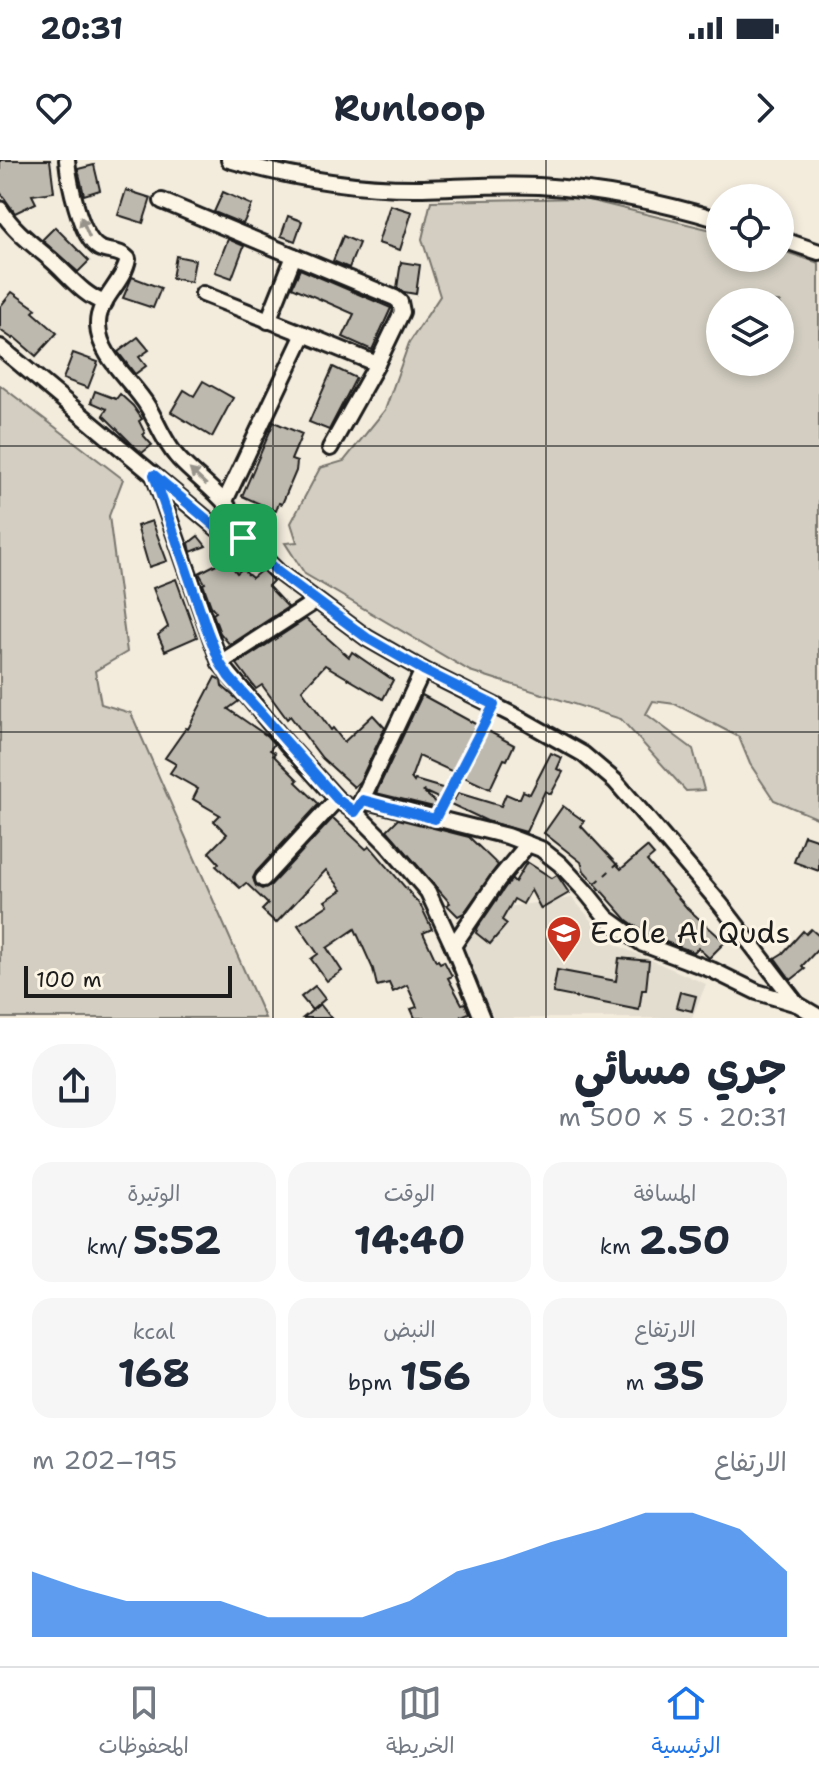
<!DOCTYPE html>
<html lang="ar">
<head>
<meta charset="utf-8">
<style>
	body { margin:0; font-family:"Shantell Sans","Playpen Sans Arabic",sans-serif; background:#f6f6f7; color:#1f2937; direction:rtl; height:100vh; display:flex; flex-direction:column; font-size:30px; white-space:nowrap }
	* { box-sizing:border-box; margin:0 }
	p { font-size:26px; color:#747a83 }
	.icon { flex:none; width:44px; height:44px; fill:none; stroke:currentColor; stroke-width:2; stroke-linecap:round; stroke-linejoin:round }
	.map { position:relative; height:858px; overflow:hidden; direction:ltr }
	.drawer { display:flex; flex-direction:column; background:#fff; flex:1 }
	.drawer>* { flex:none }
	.controls { position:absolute; left:706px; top:24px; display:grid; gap:16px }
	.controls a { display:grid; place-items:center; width:88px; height:88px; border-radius:50%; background:#fff; box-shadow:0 4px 12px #0003; font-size:40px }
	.scale { position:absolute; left:24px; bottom:20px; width:208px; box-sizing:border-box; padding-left:8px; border:4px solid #1c1c1c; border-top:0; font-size:22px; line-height:28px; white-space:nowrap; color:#1c1c1c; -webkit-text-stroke:6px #fcf5e5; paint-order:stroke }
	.pin { position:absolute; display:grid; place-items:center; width:68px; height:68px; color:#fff; margin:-34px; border-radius:16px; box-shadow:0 4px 12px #0006 }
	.round { display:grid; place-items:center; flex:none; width:84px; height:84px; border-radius:32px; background:#f6f6f7 }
	.summary { display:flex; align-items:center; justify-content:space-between; height:136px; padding:0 32px }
	h1 { font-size:44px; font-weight:700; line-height:60px }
	.figures { display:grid; grid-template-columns:repeat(3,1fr); gap:12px; height:136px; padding:8px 32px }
	.figures div { display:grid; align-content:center; border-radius:20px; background:#f6f6f7; text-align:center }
	.figures b { font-size:40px; font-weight:700 }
	.figures small { font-size:22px; font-weight:400 }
	.figures p { font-size:22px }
	.chart { height:224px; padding:16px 32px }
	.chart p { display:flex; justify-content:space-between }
	.chart svg { width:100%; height:144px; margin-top:8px; fill:#1a73e8; opacity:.7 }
	.status { display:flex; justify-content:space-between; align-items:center; height:56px; padding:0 40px; background:#fff; direction:ltr }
	.status svg { height:22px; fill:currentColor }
	header { display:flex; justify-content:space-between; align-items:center; height:104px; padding:0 32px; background:#fff; font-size:36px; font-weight:700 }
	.menu { display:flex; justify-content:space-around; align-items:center; height:112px; border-top:2px solid #e0e1e3; background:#fff; font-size:22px; color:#747a83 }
	.menu a { display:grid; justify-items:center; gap:4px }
	.menu .on { color:#1a73e8 }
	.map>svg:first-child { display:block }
	.built { fill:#e3ddcf }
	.green { fill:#d3cec1; stroke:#78756e; stroke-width:2; fill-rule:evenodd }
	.building { fill:#beb9ae; stroke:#1c1c1c; stroke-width:2 }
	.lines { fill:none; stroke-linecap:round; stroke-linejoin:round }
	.minor-casing { stroke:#1c1c1c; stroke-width:20 }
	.path { stroke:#1c1c1c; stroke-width:2; stroke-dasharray:6 6; stroke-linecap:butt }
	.minor { stroke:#fcf5e5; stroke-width:14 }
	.oneway { fill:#97938b }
	.route-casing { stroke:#fff; stroke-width:16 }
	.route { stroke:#1a73e8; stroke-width:10 }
	.grid { fill:none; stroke:#1c1c1c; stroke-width:2; stroke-opacity:0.55 }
	.labels { text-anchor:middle; stroke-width:6; stroke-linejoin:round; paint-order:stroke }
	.poi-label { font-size:30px; fill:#1c1c1c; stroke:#fcf5e5; text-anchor:start }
</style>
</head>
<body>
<div class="status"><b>20:31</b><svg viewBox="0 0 49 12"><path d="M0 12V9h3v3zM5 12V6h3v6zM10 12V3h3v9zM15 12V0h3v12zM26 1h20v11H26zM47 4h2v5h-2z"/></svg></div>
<header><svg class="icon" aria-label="forward" viewBox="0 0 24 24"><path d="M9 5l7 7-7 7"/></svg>Runloop<svg class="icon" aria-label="heart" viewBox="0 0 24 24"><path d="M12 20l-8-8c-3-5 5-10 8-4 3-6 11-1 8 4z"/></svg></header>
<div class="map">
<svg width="819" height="858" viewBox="0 0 819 858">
	<rect width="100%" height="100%" fill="#f3ecdd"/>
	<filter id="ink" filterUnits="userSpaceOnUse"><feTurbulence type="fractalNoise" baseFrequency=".0125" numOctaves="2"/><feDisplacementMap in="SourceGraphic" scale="16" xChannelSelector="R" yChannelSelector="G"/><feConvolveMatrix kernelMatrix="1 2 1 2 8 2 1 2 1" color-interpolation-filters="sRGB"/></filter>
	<g filter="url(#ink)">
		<!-- built -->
		<path class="built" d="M 572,738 L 612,783 L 706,824 L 692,858 L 494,858 L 459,781 L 484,750 Z"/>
		<!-- green -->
		<g class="green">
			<path d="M 580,38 L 720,72 L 720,98 L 780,98 L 780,90 L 819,103 L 819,659 L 774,640 L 750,604 L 739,577 L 675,544 L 653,541 L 646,554 L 693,589 L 704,630 L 686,631 L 621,559 L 470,511 L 305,414 L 285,383 L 297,382 L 291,363 L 320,308 L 344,301 L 385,250 L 409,183 L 440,136 L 422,79 L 431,41 ZM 720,142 L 780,142 L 780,202 L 720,202 Z"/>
			<path d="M 0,225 L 123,319 L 109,356 L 127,492 L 95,511 L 101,544 L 131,553 L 265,858 L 0,858 Z"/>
		</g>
		<!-- building -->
		<g class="building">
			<path d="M 0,0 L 50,0 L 54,32 L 32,35 L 36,43 L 15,53 L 0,32 Z"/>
			<path d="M 94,5 L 100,30 L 84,35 L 78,9 Z"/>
			<path d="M 126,30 L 151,38 L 143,63 L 118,55 Z"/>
			<path d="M 223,32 L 252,45 L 243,64 L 214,52 Z"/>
			<path d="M 390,45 L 412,52 L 400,90 L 378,83 Z"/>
			<path d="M 288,56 L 302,61 L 295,81 L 281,76 Z"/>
			<path d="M 55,67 L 89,101 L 78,112 L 42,80 Z"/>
			<path d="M 343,76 L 359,83 L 349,108 L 333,101 Z"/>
			<path d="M 228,79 L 244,86 L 232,118 L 215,112 Z"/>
			<path d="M 176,96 L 195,100 L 191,122 L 172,118 Z"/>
			<path d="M 401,102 L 420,105 L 416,134 L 404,132 L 397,128 Z"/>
			<path d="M 300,109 L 391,148 L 372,190 L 343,177 L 354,154 L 292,127 Z"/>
			<path d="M 132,117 L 161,128 L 153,148 L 123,138 Z"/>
			<path d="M 12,132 L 36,149 L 33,152 L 57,173 L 36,196 L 14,177 L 13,179 L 0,170 L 0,147 Z"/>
			<path d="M 138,177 L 149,190 L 139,197 L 146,206 L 135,214 L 118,192 Z"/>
			<path d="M 73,193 L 98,202 L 88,228 L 63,219 Z"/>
			<path d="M 333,207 L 356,218 L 329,270 L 309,262 Z"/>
			<path d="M 203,221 L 233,238 L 212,277 L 171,252 L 184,230 L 194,236 Z"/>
			<path d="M 95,231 L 116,239 L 120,234 L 133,246 L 142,259 L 139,261 L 145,273 L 143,275 L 152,285 L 142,293 L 132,284 L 103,255 L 107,249 L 91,242 Z"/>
			<path d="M 274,262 L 302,274 L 291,300 L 297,302 L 296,311 L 282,344 L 279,343 L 276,351 L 242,336 Z"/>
			<path d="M 152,361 L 167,401 L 149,407 L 137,366 Z"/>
			<path d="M 198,376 L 206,386 L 191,392 L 189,383 Z"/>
			<path d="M 226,399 L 237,413 L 242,409 L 252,418 L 262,410 L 273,421 L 268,426 L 288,447 L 230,485 L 220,473 L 213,454 L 216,452 L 211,446 L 203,424 L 205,423 L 199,413 Z"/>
			<path d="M 176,419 L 197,477 L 165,491 L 158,475 L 168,467 L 153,428 Z"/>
			<path d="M 306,459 L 349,497 L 352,492 L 393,520 L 383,539 L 325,505 L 302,530 L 331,570 L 333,568 L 344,582 L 373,555 L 385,568 L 360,621 L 354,627 L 322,598 L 290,556 L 287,559 L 262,525 L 256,529 L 237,504 Z"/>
			<path d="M 215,517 L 221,520 L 222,526 L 239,541 L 228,549 L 267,576 L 274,584 L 270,590 L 275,593 L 273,595 L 298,620 L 296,622 L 319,644 L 256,712 L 253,718 L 256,726 L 262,729 L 270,726 L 333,658 L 366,689 L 370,686 L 421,746 L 432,769 L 423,773 L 436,801 L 438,800 L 440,803 L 444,801 L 452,816 L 448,818 L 462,844 L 465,843 L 469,853 L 461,856 L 462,858 L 415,858 L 411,849 L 417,847 L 407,825 L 393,832 L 389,823 L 377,826 L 373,809 L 355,769 L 327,788 L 342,811 L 327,821 L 311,799 L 318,794 L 298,765 L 328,745 L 325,741 L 342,730 L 326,710 L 276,763 L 262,750 L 268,744 L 246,723 L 240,728 L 216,706 L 219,703 L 209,692 L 227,674 L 214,661 L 220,655 L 193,639 L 198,629 L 170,613 L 176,604 L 165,598 L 186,568 L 188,569 Z"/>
			<path d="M 422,535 L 514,585 L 507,600 L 504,599 L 490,629 L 419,596 L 411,618 L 414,622 L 415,620 L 442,628 L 454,640 L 458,633 L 501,646 L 506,634 L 515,638 L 520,638 L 523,631 L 530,634 L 551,593 L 562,598 L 557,609 L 563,612 L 551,634 L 545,631 L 526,672 L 487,661 L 423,631 L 442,649 L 376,633 Z"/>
			<path d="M 563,646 L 584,661 L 581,666 L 621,709 L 647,687 L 654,695 L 647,701 L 687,748 L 725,782 L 709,798 L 698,788 L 694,792 L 657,779 L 651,773 L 651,776 L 648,775 L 627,760 L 584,711 L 581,702 L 544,673 Z"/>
			<path d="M 398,659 L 469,677 L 498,705 L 464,753 L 458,756 L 447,745 L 450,743 L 387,670 Z"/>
			<path d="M 804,675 L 819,680 L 819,711 L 794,702 Z"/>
			<path d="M 527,702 L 552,718 L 557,715 L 569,733 L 541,749 L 531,730 L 523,744 L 514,739 L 502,760 L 507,764 L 490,784 L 476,773 L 478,767 L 506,726 L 512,719 L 515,722 Z"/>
			<path d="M 811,769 L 819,776 L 819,788 L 802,806 L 805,809 L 791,820 L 775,798 L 783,793 L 803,771 L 806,774 Z"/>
			<path d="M 619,798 L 649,801 L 646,830 L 642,830 L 639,850 L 553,833 L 557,810 L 616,821 Z"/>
			<path d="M 315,826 L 325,839 L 312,850 L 301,837 Z"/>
			<path d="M 680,832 L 696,836 L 692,851 L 676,847 Z"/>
			<path d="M 320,844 L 331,858 L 303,858 Z"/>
		</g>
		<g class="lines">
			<!-- minor casing -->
			<g class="minor-casing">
				<g id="minor">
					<path d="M 67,0 C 69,21 80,77 99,88 C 109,93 120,90 128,99 C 124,123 97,140 98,165 C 99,198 133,221 148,247 C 158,264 165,284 179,299 C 203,325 235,341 243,378"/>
					<path d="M 229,0 C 292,18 357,29 423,28 C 462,27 501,24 539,26 C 601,30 661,42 720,60"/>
					<path d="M 162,41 L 395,138 L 400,142 L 402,152 L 377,204"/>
					<path d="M 0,49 C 14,71 31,83 50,99 C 68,114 82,135 105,143"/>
					<path d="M 780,79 L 819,92"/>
					<path d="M 203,134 L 304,174"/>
					<path d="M 268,161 L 294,96"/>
					<path d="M 0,187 L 217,368 L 243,378 L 278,412 L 367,478 L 423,510 L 521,559 L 583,594 L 615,621 L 641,651 L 721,745 L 797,844 L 819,857"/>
					<path d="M 155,318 L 220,503 L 286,583 L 337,639 L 355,652 L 386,683 L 428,732 L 453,786 L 482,858"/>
					<path d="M 225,341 L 304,174 L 377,204 L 330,288"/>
					<path d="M 220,503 L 314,442"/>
					<path d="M 363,640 L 507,676 L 541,689 L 560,704 L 586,732 L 607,758 L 643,784 L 712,810 L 757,832 L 797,844"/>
					<path d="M 358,648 L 423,510"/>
					<path d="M 263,719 L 337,639"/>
					<path d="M 453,786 L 498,720 L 528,684"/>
				</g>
			</g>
			<!-- path -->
			<g class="path">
				<path d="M 443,643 L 488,557"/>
				<path d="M 596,723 L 618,703"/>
			</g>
			<!-- minor -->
			<use href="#minor" class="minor"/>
		</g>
		<!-- one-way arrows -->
		<defs><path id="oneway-solid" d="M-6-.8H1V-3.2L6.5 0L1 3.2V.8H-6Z" transform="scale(2)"/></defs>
		<g class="oneway">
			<use href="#oneway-solid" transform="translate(85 67) rotate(-113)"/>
			<use href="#oneway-solid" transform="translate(198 317) rotate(-137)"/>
		</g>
	</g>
	<g class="lines" filter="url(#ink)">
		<!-- route casing -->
		<g class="route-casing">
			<path id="route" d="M 154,315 L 217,368 L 243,378 L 278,412 L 367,478 L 423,510 L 494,545 L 435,659 L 363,640 L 355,652 L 337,639 L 229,517 L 220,503 L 207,470 Z"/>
		</g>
		<!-- route -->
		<use href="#route" class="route"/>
	</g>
	<!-- grid -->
	<path class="grid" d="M 273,0 L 273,858M 546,0 L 546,858M 0,286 L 819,286M 0,572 L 819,572"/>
	<!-- icons -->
	<defs>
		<g id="school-pin" transform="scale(1.8)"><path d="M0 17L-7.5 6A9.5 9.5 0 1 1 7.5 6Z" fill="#c8321e" stroke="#fcf5e5"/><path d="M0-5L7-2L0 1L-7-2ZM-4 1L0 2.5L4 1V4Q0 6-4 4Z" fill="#fff"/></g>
	</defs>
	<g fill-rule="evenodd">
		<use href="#school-pin" x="564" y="773"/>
	</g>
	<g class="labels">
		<!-- poi labels -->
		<g class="poi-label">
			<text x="590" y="783">Ecole Al Quds</text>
		</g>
	</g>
</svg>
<div class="controls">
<a><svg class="icon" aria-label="locate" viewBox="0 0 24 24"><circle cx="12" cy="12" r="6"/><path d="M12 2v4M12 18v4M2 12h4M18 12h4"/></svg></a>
<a><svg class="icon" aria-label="layers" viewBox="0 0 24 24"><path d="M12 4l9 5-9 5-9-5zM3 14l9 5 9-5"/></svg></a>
</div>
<div class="scale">100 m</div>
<div class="pin" style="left:243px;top:378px;background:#1e9e55"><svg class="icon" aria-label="arrive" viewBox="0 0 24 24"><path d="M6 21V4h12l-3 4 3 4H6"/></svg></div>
</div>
<section class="drawer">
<div class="summary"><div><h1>جري مسائي</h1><p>20:31 · 5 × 500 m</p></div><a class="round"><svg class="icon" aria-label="share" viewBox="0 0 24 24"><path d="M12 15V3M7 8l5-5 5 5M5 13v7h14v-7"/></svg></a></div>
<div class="figures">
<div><p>المسافة</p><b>2.50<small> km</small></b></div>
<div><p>الوقت</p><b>14:40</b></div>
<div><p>الوتيرة</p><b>5:52<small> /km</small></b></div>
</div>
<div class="figures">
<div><p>الارتفاع</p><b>35<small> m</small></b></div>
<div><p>النبض</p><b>156<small> bpm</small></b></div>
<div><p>kcal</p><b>168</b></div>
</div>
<div class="chart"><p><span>الارتفاع</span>195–202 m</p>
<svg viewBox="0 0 160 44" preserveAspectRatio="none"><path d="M0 44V24L10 29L20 33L30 33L40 33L50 38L60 38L70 38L80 33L90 24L100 20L110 15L120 11L130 6L140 6L150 11L160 24V44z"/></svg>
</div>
</section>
<nav class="menu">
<a class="on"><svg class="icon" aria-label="home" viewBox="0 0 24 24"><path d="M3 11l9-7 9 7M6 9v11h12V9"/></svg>الرئيسية</a>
<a><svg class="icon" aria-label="map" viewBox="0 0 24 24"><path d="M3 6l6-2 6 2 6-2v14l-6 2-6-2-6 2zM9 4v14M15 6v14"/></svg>الخريطة</a>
<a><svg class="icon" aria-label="saved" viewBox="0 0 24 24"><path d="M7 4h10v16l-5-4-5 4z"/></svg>المحفوظات</a>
</nav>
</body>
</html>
